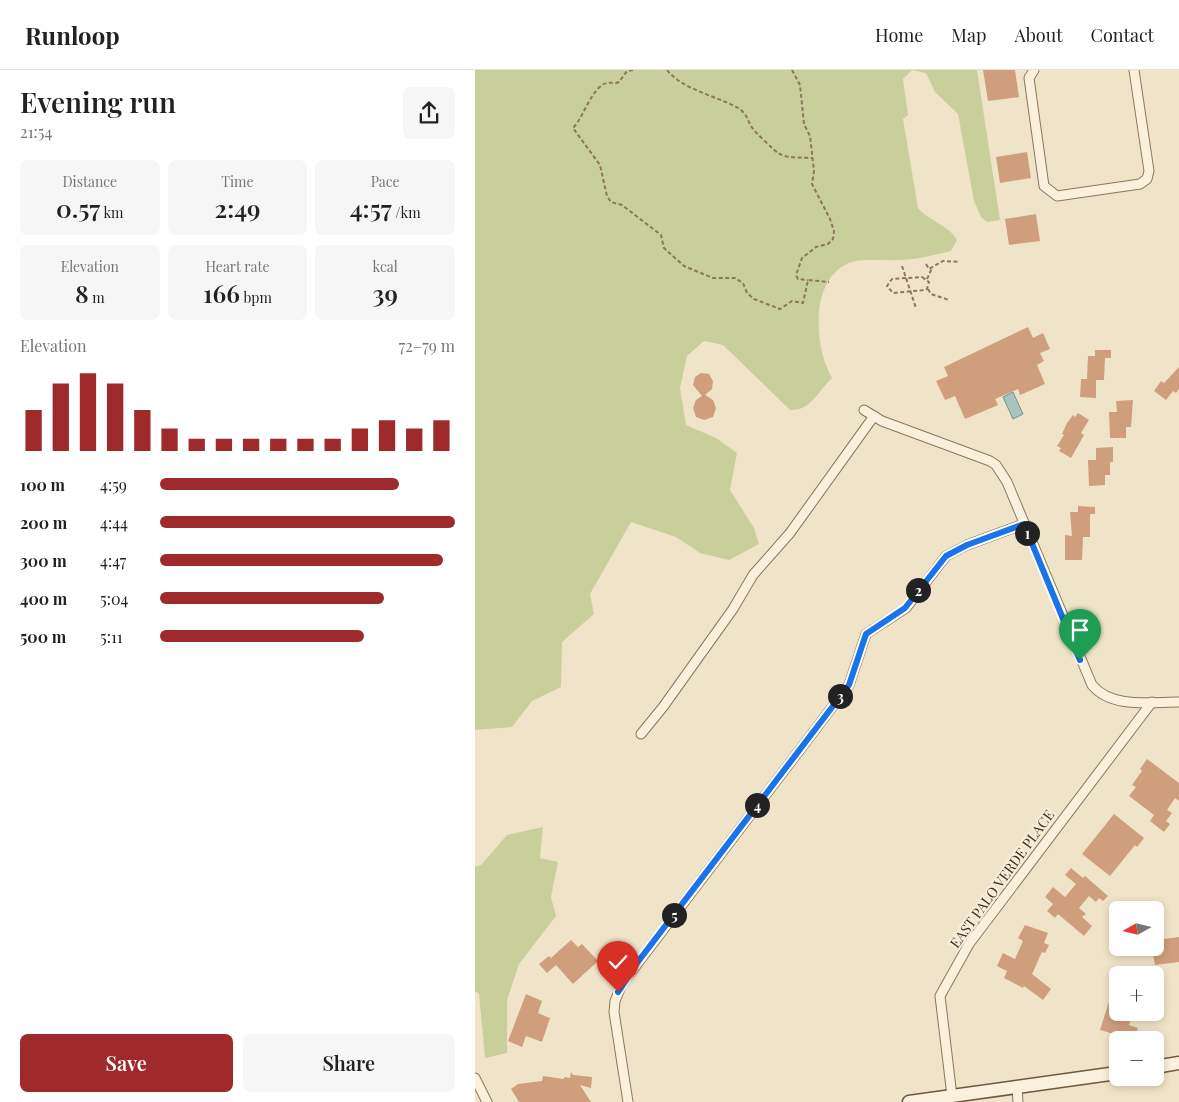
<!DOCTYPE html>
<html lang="en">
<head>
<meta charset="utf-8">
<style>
	body { margin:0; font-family:"Playfair Display",serif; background:#f6f6f6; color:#222; height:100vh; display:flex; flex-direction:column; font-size:19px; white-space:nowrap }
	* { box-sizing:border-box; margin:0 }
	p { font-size:16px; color:#767676 }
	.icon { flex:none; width:28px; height:28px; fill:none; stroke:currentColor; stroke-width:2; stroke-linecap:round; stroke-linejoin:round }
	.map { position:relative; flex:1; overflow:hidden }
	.drawer { display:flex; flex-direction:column; background:#fff; width:475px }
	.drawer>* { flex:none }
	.needle { width:32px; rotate:262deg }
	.fabs { position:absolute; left:634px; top:831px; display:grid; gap:10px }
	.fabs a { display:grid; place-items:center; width:55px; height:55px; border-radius:8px; background:#fff; box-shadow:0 2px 8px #0003; font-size:25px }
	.pin { position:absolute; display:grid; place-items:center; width:42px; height:42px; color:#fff; margin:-51px -21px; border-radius:50% 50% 50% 0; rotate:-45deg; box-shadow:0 0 5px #0007 }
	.pin .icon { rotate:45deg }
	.km { position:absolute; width:25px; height:25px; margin:-12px; border-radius:50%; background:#222; color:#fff; font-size:14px; line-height:25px; text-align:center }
	.round { display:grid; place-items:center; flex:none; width:52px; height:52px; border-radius:8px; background:#f6f6f6 }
	.overview { display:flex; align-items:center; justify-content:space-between; height:85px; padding:0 20px }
	h1 { font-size:28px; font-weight:600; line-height:38px }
	.stats { display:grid; grid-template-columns:repeat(3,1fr); gap:8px; height:85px; padding:5px 20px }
	.stats div { display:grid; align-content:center; border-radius:8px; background:#f6f6f6; text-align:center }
	.stats b { font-size:25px; font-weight:600 }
	.stats small { font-size:14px; font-weight:400 }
	.stats p { font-size:14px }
	.chart { height:140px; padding:10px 20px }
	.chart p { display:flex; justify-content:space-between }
	.chart svg { width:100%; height:90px; margin-top:5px; stroke:#9e2a2b; stroke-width:6 }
	.button { display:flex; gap:10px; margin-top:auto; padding:10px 20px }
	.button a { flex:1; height:58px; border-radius:8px; background:#9e2a2b; color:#fff; font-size:20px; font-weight:600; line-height:58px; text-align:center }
	.button a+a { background:#f6f6f6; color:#222 }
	ul { padding:0 20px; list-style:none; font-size:16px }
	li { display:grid; grid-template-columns:80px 60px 1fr; align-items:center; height:38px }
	li i { height:12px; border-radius:6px; background:#9e2a2b }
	header { display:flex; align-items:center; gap:30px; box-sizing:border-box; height:70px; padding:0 25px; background:#fff; border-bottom:1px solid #e0e0e0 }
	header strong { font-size:24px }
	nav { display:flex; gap:28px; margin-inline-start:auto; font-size:18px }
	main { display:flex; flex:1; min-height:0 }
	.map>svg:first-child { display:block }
	.green { fill:#c9cf9b }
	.water { fill:#a9c4bc; stroke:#6f938a }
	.building { fill:#cf9f7d }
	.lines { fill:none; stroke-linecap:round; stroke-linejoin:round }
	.street-casing { stroke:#8d765c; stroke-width:11 }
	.secondary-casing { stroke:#6f573f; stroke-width:15 }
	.path { stroke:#8d765c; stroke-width:2; stroke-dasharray:4 2.5; stroke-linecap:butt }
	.street { stroke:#faf1dc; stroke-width:9 }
	.secondary { stroke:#faf1dc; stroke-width:12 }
	.route-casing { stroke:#fff; stroke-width:10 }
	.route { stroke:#1a73e8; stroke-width:6 }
	.labels { text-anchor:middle; stroke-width:4.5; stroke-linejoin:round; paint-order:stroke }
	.street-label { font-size:14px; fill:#3d2e20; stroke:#f7eed8 }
</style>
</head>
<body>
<header>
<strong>Runloop</strong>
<nav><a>Home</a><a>Map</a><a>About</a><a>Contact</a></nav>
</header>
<main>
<section class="drawer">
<div class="overview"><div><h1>Evening run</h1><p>21:54</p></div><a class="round"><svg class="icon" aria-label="share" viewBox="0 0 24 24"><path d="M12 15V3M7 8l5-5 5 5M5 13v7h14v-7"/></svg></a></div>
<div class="stats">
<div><p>Distance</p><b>0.57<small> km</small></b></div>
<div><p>Time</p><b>2:49</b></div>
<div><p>Pace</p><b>4:57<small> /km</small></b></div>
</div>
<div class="stats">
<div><p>Elevation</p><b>8<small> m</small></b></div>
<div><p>Heart rate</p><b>166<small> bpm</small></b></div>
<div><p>kcal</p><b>39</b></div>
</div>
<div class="chart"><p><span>Elevation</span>72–79 m</p>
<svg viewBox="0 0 160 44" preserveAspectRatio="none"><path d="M5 44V24M15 44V11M25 44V6M35 44V11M45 44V24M55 44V33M65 44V38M75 44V38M85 44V38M95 44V38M105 44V38M115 44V38M125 44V33M135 44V29M145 44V33M155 44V29"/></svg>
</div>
<ul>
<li><b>100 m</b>4:59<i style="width:81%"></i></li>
<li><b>200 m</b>4:44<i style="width:100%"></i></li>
<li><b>300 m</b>4:47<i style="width:96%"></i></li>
<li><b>400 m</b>5:04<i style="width:76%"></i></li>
<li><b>500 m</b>5:11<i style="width:69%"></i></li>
</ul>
<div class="button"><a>Save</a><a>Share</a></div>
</section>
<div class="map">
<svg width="704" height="1032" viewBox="0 0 704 1032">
	<rect width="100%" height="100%" fill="#f0e4c8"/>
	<!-- green -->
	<g class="green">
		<path d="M 0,0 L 502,0 L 525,150 L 512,152 L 506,147 L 499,131 L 483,44 L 460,22 L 451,3 L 437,0 L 428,9 L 433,45 L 428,49 L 443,138 C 455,152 474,155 482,170 L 476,181 C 459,185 441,190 423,190 C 410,191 385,188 374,193 C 334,210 339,277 357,308 C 343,321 336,341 315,340 L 248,275 L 229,271 L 212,286 L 205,318 L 211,355 L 241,368 L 262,383 L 255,420 L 279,458 L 284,474 L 254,490 L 225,483 L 201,467 L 156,452 L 115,524 L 119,544 L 87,572 L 86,617 L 57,631 L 37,657 L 0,660 Z"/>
		<path d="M 68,757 L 65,788 L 83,792 L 76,827 L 81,846 L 44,894 L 32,930 L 32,983 L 10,988 L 4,924 L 0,921 L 0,797 L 6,795 L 32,765 Z"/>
	</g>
	<!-- water -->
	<path class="water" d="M 538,322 L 548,344 L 538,349 L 528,327 Z"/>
	<!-- building -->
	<g class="building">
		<path d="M 508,0 L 540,0 L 544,27 L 513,31 Z"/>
		<path d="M 552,82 L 556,108 L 525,113 L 521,87 Z"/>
		<path d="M 561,144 L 565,171 L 534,175 L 530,149 Z"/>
		<path d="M 553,257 L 558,268 L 568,263 L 575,279 L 565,283 L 569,291 L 562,295 L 570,314 L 545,325 L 543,319 L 520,329 L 523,335 L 490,349 L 480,326 L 470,330 L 461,311 L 473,306 L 469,297 Z"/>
		<path d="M 620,280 L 636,280 L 636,288 L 630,288 L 629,310 L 621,310 L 621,328 L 605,327 L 606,309 L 612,309 L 613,286 L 620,286 Z"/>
		<path d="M 704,297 L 704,319 L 701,323 L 698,321 L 691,330 L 679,321 L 686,311 L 689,313 Z"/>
		<path d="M 226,303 L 234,304 L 238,311 L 237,319 L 230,325 L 238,330 L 241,338 L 238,347 L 229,350 L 221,347 L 218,338 L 221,330 L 227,326 L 218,315 L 220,307 Z"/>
		<path d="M 658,330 L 656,357 L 651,357 L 651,368 L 635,368 L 634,342 L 642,342 L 641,331 Z"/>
		<path d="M 603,343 L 614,350 L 606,363 L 609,365 L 596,388 L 584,381 L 586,378 L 582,376 L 589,365 L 587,364 L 592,353 L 598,345 L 600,347 Z"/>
		<path d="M 638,377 L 638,392 L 635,392 L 635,405 L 630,405 L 630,415 L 614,416 L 613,390 L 621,390 L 621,378 Z"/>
		<path d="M 603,436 L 620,437 L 620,444 L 615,444 L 615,467 L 608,467 L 607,490 L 590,490 L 590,465 L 597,466 L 595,442 L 603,442 Z"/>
		<path d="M 672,689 L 704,713 L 704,731 L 700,728 L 692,740 L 697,743 L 691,751 L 695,754 L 689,762 L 675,751 L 679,745 L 654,726 L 661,717 L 657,715 L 667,701 L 665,699 Z"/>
		<path d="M 639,744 L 669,768 L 662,777 L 660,775 L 635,806 L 607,784 Z"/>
		<path d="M 596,798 L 608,808 L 610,806 L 633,826 L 628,831 L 624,828 L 621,832 L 614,826 L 604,838 L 611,844 L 607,847 L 617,856 L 609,866 L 583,844 L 580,848 L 572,841 L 578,834 L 570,827 L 578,817 L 590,827 L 601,814 L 590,805 Z"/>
		<path d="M 550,855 L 573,863 L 569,873 L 574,875 L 570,883 L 567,882 L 557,904 L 576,919 L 568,930 L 549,916 L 548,918 L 529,908 L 532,901 L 522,896 L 528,883 L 540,889 L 548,871 L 543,868 Z"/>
		<path d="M 688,859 L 689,869 L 704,867 L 704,892 L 680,895 L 677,878 L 680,878 L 680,860 Z"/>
		<path d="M 96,870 L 103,877 L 107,874 L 123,891 L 98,914 L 81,895 L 72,903 L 64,894 L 74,886 L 76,888 Z"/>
		<path d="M 641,910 L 642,942 L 658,942 L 654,955 L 663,958 L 659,970 L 625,960 Z"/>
		<path d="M 51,924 L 67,931 L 63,943 L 75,948 L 67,972 L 51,966 L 47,977 L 33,971 Z"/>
		<path d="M 96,1002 L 98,1005 L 117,1007 L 116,1018 L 105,1015 L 116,1032 L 44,1032 L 36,1019 L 43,1014 L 67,1011 L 68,1006 L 89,1009 L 89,1007 L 95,1008 Z"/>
	</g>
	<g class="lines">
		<!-- street casing -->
		<g class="street-casing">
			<g id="street">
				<path d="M 559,0 L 554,8 L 569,116 L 582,126 L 665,114 L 672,109 L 674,101 L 659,0"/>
				<path d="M 389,340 L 407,351 L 515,391 L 521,395 L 532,412 L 617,615 C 637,639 676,632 704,632"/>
				<path d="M 166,664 L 188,637 L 258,539 L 278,505 L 315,463 L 399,346"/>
				<path d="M 0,1008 L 12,1032"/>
				<path d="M 542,1017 L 543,1032"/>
				<path d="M 477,1026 L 465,926 L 494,874 L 677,632"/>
				<path d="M 153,1032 L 139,942 L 140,931 L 147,914 L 374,615 L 391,564 L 431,538 L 471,486 L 492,475 L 549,454"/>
			</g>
		</g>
		<!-- secondary casing -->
		<g class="secondary-casing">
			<g id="secondary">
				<path d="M 680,997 L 704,993"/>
				<path d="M 434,1032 L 642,1003"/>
			</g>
		</g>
		<!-- path -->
		<g class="path">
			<path d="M 158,0 L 152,1 L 144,12 C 139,14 136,12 132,13 C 117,16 109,47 98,58 L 125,95 L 132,126 L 136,132 L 147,135 L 186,165 L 189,178 L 209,196 L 238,208 L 260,208 L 268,213 L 272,223 L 279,229 L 305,239 L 317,231 L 328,233 L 333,210 L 354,212"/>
			<path d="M 192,0 C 208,20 242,26 263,38 C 273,44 272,51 278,59 C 279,61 301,82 303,83 C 312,89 327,87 337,88"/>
			<path d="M 317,0 L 325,15 L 329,54 L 335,66 L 339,101 L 337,114 L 355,149 L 359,161 L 358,169 L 353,174 L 341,177 L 327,188 L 321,205 L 323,209 L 333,210"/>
			<path d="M 451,194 L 454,199 L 468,191 L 485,192"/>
			<path d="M 427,196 L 441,238"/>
			<path d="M 447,207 L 454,212 L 452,219 L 450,220 L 418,223 L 412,216 L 417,209 Z"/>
			<path d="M 452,209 L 457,198"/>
			<path d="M 453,219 L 456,224 L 474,230"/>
		</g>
		<!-- street -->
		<use href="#street" class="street"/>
		<!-- secondary -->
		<use href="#secondary" class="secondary"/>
	</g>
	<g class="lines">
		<!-- route casing -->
		<g class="route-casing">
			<path id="route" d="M 143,922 L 162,893 L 374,615 L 391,564 L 430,538 L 471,486 L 492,475 L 549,454 L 605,590"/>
		</g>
		<!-- route -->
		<use href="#route" class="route"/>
	</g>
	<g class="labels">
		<!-- street labels -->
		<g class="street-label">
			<text transform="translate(527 809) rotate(-54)" y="5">EAST PALO VERDE PLACE</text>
		</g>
	</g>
</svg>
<div class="fabs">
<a><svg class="needle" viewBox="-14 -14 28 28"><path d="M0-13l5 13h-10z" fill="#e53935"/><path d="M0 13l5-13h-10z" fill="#767676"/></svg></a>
<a>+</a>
<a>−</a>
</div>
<div class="pin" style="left:605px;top:590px;background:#1e9e55"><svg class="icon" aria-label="arrive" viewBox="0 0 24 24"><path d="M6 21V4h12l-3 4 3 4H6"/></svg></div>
<div class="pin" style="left:143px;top:922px;background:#d93025"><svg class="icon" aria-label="check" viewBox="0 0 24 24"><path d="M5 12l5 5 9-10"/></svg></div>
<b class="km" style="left:552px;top:463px">1</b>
<b class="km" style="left:443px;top:520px">2</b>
<b class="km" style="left:365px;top:626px">3</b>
<b class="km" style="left:282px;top:735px">4</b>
<b class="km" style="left:199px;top:845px">5</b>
</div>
</main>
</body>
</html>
